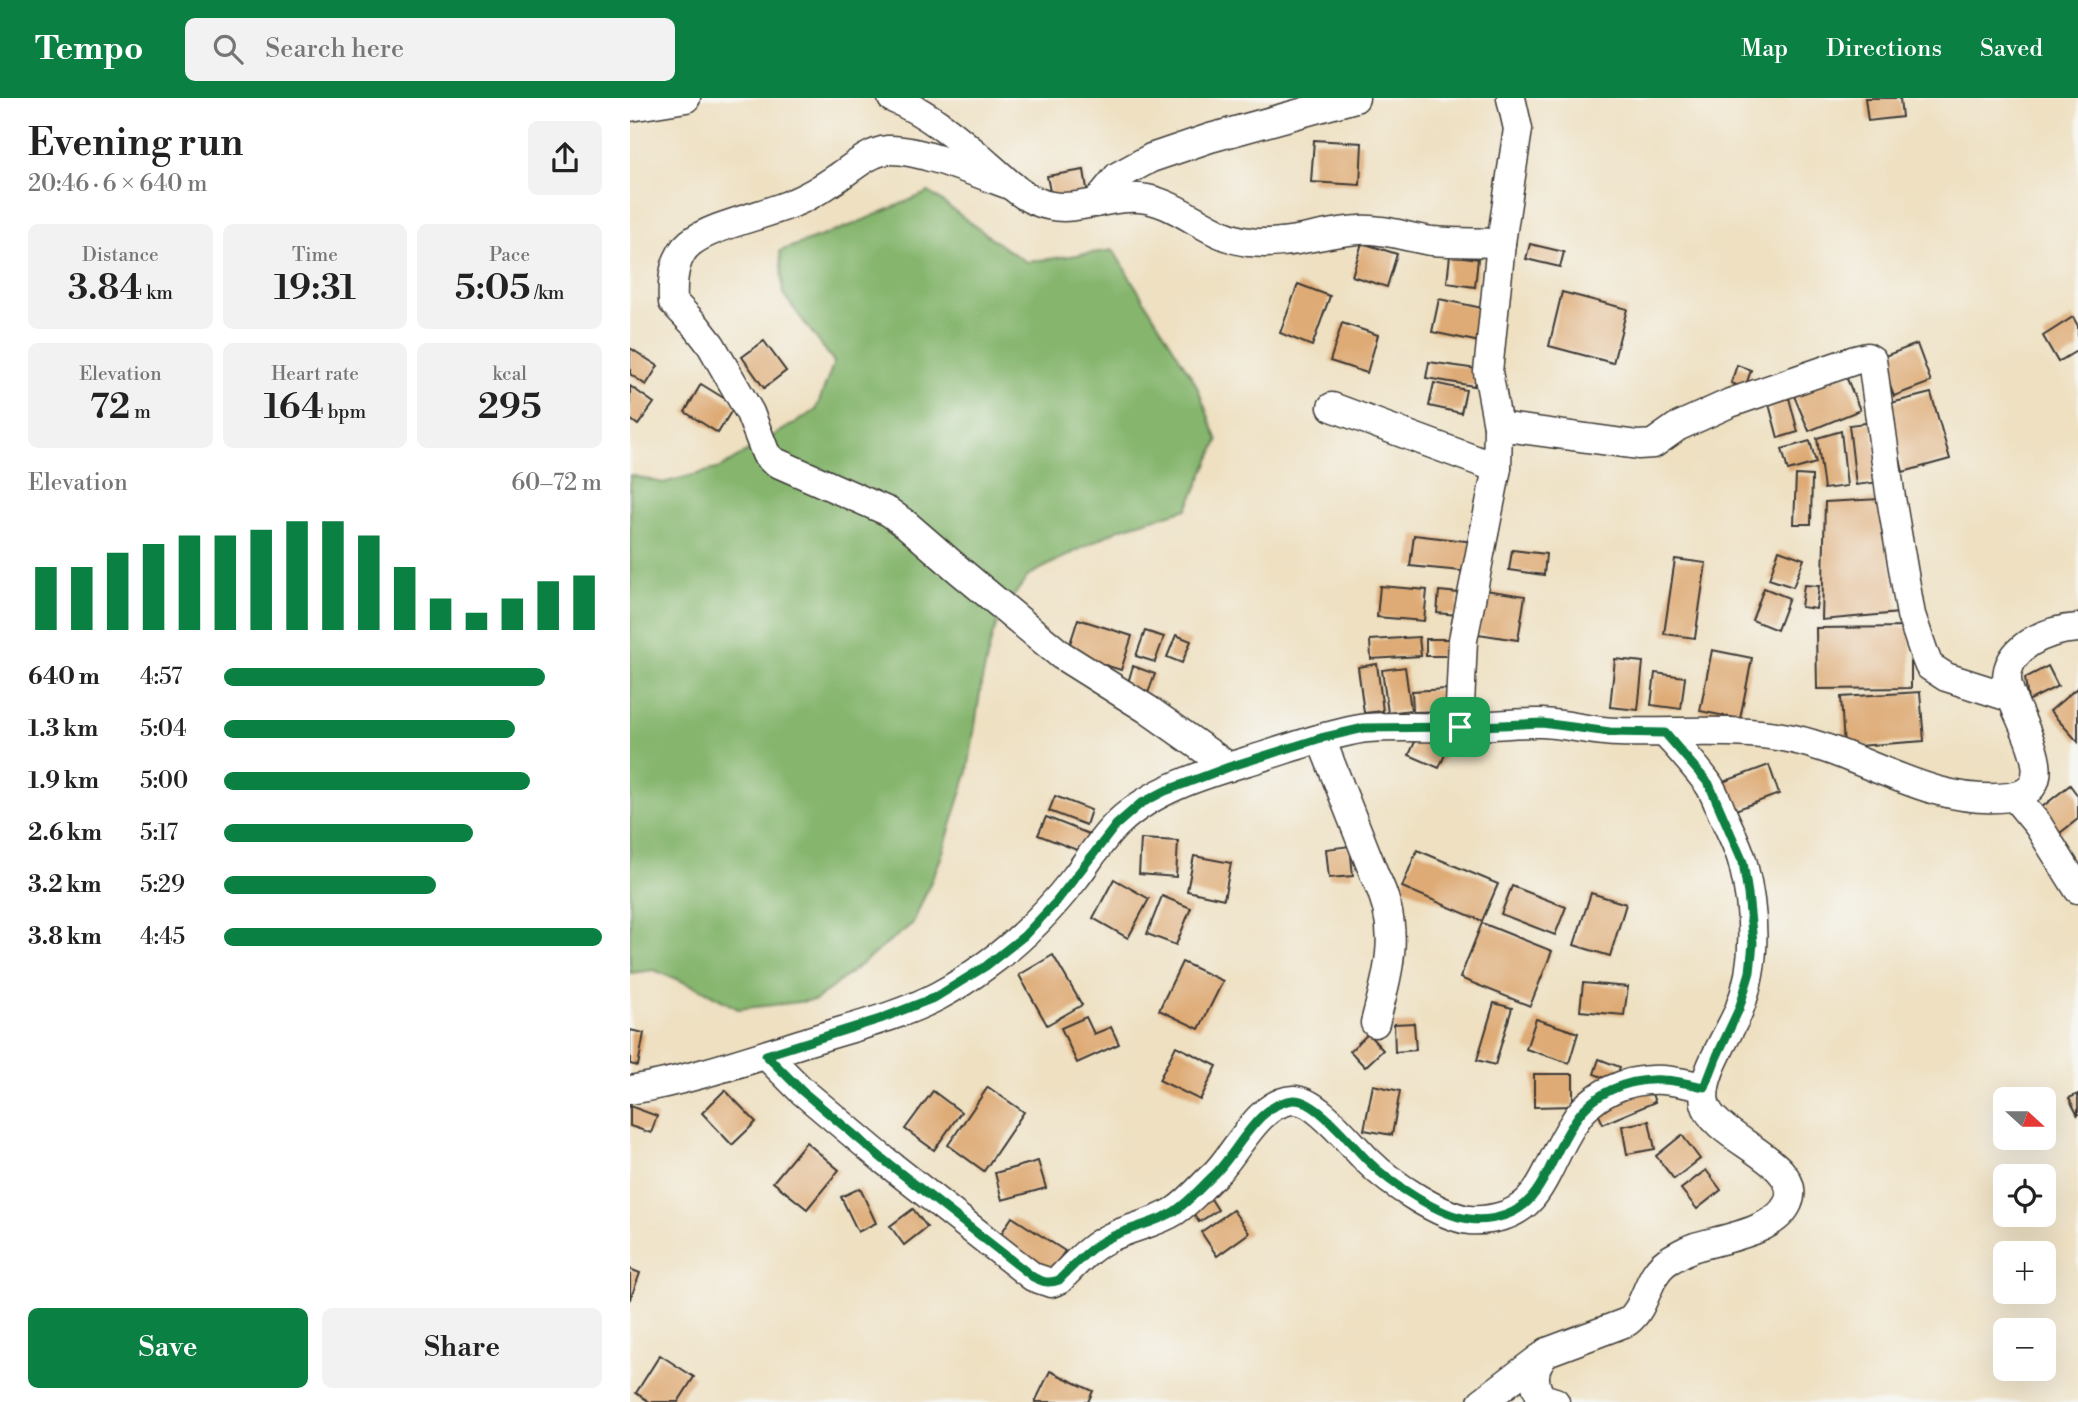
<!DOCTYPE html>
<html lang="en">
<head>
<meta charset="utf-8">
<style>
	body { margin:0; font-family:"Libre Bodoni",serif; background:#f2f2f2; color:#222; height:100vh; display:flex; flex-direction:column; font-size:26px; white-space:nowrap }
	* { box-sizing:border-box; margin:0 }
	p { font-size:23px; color:#767676 }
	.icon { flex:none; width:38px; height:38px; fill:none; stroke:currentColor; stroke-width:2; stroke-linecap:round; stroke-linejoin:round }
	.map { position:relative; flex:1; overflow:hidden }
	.details { display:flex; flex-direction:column; background:#fff; width:630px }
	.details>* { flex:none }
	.needle { width:46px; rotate:111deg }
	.tools { position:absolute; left:1363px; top:989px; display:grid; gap:14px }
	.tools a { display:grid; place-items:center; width:63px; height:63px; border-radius:10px; background:#fff; box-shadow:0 7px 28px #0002; font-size:35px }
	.pin { position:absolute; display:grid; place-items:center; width:60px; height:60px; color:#fff; margin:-30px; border-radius:14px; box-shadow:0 4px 10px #0006 }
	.round { display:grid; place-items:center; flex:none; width:74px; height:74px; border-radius:10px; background:#f2f2f2 }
	.headline { display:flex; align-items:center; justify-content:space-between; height:119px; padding:0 28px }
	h1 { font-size:38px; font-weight:600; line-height:52px }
	.stats { display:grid; grid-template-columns:repeat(3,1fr); gap:10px; height:119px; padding:7px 28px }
	.stats div { display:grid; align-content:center; border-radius:10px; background:#f2f2f2; text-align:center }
	.stats b { font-size:35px; font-weight:600 }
	.stats small { font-size:19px; font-weight:400 }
	.stats p { font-size:19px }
	.chart { height:196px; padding:14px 28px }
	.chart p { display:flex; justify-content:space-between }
	.chart svg { width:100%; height:126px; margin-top:7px; stroke:#0b8043; stroke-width:6 }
	.action { display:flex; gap:14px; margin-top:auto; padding:14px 28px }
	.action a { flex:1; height:80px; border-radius:10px; background:#0b8043; color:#fff; font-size:28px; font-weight:600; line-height:80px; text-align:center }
	.action a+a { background:#f2f2f2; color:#222 }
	ul { padding:0 28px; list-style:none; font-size:23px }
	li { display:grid; grid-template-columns:112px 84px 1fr; align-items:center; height:52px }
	li i { height:18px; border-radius:9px; background:#0b8043 }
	header { display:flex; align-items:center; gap:42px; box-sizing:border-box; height:98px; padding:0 35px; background:#0b8043; color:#fff }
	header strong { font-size:33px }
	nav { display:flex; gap:38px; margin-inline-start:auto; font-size:24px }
	.search { width:490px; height:63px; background:#f2f2f2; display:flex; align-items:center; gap:18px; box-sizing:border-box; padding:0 24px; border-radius:10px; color:#767676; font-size:26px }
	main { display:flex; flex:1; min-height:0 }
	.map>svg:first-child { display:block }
	.forest { fill:#86b66e; stroke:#516945; stroke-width:2 }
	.building { fill:#deaa74 }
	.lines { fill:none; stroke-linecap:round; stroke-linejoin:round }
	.street-casing { stroke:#3c3935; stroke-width:31 }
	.street { stroke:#fff; stroke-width:28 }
	.route-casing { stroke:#fff; stroke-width:14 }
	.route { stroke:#0b8043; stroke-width:9 }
</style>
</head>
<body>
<header>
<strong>Tempo</strong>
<div class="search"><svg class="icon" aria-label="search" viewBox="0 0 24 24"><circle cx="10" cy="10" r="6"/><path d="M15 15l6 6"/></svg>Search here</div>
<nav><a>Map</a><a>Directions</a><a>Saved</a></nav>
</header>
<main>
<section class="details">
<div class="headline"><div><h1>Evening run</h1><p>20:46 · 6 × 640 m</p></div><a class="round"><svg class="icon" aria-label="share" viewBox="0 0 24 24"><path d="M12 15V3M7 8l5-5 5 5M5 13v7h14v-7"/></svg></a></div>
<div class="stats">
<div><p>Distance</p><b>3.84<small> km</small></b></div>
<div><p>Time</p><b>19:31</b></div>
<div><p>Pace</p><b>5:05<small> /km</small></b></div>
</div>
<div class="stats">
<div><p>Elevation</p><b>72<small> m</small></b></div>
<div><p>Heart rate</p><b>164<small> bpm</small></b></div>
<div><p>kcal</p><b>295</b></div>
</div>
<div class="chart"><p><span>Elevation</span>60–72 m</p>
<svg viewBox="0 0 160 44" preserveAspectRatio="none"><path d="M5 44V22M15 44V22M25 44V17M35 44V14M45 44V11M55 44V11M65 44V9M75 44V6M85 44V6M95 44V11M105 44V22M115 44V33M125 44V38M135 44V33M145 44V27M155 44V25"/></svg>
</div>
<ul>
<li><b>640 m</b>4:57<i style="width:85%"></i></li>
<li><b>1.3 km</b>5:04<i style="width:77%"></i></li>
<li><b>1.9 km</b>5:00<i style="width:81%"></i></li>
<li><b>2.6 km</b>5:17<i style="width:66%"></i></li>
<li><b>3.2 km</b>5:29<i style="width:56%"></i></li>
<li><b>3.8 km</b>4:45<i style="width:100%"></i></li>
</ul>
<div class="action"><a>Save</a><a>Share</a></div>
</section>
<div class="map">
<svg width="1448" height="1304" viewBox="0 0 1448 1304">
	<rect width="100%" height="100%" fill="#f6f6f2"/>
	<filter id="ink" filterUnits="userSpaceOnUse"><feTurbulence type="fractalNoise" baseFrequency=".0143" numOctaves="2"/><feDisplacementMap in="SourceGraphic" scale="14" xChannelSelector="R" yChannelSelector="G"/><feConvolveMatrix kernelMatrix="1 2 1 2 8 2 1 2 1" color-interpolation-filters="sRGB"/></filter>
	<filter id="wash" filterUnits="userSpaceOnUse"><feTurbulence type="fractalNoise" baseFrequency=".00686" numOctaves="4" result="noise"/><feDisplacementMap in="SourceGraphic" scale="28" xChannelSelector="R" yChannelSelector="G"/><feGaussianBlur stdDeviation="1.57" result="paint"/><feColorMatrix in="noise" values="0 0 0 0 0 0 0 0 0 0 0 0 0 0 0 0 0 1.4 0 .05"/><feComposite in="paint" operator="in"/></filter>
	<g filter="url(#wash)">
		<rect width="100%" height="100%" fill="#eee0c1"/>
		<!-- forest -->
		<path class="forest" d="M 299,94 L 376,151 L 397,164 L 483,152 L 566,286 L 588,343 L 557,411 L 489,431 L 399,477 L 372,514 L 362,539 L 352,582 L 338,673 L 311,760 L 283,825 L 186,902 L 108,911 L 71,891 L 24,872 L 0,875 L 0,377 L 33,385 L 90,370 L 186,312 L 204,264 L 153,196 L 150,153 L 222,127 Z"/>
		<g id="blocks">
			<!-- building -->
			<g class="building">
				<path d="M 1235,0 L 1270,0 L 1272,19 L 1238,23 Z"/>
				<path d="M 684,42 L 732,45 L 730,87 L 681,84 Z"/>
				<path d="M 454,72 L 458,97 L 422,104 L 417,78 Z"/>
				<path d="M 732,145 L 767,156 L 757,189 L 722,178 Z"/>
				<path d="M 900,146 L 934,154 L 930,169 L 896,161 Z"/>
				<path d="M 820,157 L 848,161 L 845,189 L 817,185 Z"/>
				<path d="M 668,186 L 700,198 L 682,248 L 650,235 Z"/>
				<path d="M 932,194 L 997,211 L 983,265 L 919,248 Z"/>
				<path d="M 809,201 L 857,211 L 850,244 L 802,234 Z"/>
				<path d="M 1443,219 L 1448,228 L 1448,252 L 1428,264 L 1413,238 Z"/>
				<path d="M 712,225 L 748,237 L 737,275 L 700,263 Z"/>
				<path d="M 134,243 L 156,273 L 134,290 L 112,259 Z"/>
				<path d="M 1287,246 L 1301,284 L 1264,298 L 1249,260 Z"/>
				<path d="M 0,250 L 28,268 L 16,287 L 0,276 Z"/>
				<path d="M 799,264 L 847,271 L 844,288 L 796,280 Z"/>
				<path d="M 1107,267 L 1121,272 L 1115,290 L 1101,285 Z"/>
				<path d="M 1215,276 L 1230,312 L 1179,333 L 1164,298 Z"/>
				<path d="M 804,285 L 836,292 L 831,315 L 799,308 Z"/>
				<path d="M 71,286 L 105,307 L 88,335 L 55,314 Z"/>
				<path d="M 0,288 L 24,305 L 8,327 L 0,321 Z"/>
				<path d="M 1301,295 L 1320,361 L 1273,374 L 1257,306 Z"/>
				<path d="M 1159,300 L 1168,334 L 1148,340 L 1139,306 Z"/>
				<path d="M 1242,324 L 1250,384 L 1226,387 L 1219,327 Z"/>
				<path d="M 1211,333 L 1217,388 L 1194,391 L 1187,340 Z"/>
				<path d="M 1180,343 L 1186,365 L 1158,373 L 1152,351 Z"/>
				<path d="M 1166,377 L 1182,378 L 1181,426 L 1164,426 Z"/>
				<path d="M 1250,401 L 1269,515 L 1192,522 L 1195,404 Z"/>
				<path d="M 784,437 L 844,444 L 841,474 L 780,468 Z"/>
				<path d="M 882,452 L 916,456 L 914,477 L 879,472 Z"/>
				<path d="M 1149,452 L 1174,461 L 1163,489 L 1139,481 Z"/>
				<path d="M 1045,461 L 1076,465 L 1065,540 L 1034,536 Z"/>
				<path d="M 1174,487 L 1189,488 L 1186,511 L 1171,509 Z"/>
				<path d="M 750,488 L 797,492 L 794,523 L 747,519 Z"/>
				<path d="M 1134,490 L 1159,500 L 1147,532 L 1122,522 Z"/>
				<path d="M 855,492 L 895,498 L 888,542 L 848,536 Z"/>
				<path d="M 809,493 L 829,495 L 827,517 L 807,515 Z"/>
				<path d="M 448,521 L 502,538 L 491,572 L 437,555 Z"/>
				<path d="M 1281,529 L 1281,590 L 1187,591 L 1186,530 Z"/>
				<path d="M 515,533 L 534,539 L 525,564 L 506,558 Z"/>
				<path d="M 546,537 L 561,543 L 552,565 L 537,559 Z"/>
				<path d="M 789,539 L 791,558 L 741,561 L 740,542 Z"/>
				<rect x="796" y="541" width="27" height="17"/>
				<path d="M 1082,552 L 1122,560 L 1110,621 L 1070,613 Z"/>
				<path d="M 985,561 L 1013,564 L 1008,612 L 980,609 Z"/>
				<path d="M 747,566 L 753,613 L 734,615 L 728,569 Z"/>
				<path d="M 503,568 L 525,576 L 518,595 L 497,588 Z"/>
				<path d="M 1418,568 L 1428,588 L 1398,603 L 1395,580 Z"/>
				<path d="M 775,569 L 781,612 L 758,615 L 752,572 Z"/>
				<path d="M 1025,575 L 1055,579 L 1051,611 L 1021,607 Z"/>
				<path d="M 1448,589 L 1448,644 L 1420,613 Z"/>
				<path d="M 816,591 L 817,613 L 783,614 L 782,593 Z"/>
				<path d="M 1290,594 L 1294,643 L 1214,649 L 1211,599 Z"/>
				<path d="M 788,637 L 818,650 L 809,670 L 779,657 Z"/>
				<path d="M 1139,667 L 1149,696 L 1100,714 L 1090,685 Z"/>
				<path d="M 1440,687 L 1448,698 L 1448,721 L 1426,738 L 1407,713 Z"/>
				<path d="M 425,698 L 461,712 L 456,727 L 419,713 Z"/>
				<path d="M 416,719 L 459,736 L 452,754 L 408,737 Z"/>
				<path d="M 511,741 L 548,743 L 546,779 L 509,776 Z"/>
				<path d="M 720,748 L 723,778 L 699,780 L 696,751 Z"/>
				<path d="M 787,752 L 868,786 L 852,823 L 772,789 Z"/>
				<path d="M 564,758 L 601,765 L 594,801 L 557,793 Z"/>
				<path d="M 484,781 L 519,801 L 498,840 L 463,820 Z"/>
				<path d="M 882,788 L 936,809 L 925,837 L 871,816 Z"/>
				<path d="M 961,795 L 996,806 L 980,858 L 944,847 Z"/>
				<path d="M 532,798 L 561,810 L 546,847 L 517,836 Z"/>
				<path d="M 852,825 L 922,853 L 900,908 L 830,880 Z"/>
				<path d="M 423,857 L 452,907 L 417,927 L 389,877 Z"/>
				<path d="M 552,864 L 593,883 L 569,931 L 529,912 Z"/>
				<path d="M 953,885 L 998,889 L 994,917 L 950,913 Z"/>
				<path d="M 864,905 L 882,910 L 865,967 L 847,962 Z"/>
				<path d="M 456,919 L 464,936 L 481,929 L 489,946 L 447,965 L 431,930 Z"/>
				<path d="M 906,921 L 948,935 L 939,965 L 896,951 Z"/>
				<path d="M 784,925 L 786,952 L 765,954 L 764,926 Z"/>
				<path d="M 0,932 L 14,935 L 8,968 L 0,966 Z"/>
				<path d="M 738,936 L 753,952 L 735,969 L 720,953 Z"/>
				<path d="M 546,948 L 587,968 L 570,1002 L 529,982 Z"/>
				<path d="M 969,961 L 990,969 L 985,984 L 964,976 Z"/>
				<path d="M 904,976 L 943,976 L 943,1008 L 904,1009 Z"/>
				<path d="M 743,987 L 770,993 L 762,1037 L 734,1032 Z"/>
				<path d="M 358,989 L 394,1014 L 354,1073 L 318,1047 Z"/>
				<path d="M 1020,991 L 1025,1004 L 973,1026 L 967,1013 Z"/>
				<path d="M 95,992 L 126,1024 L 102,1047 L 72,1015 Z"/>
				<path d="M 303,993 L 331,1014 L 304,1052 L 275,1031 Z"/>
				<path d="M 1448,996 L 1448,1018 L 1439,1000 Z"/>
				<path d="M 0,1008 L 27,1018 L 21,1035 L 0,1028 Z"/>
				<path d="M 1019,1023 L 1025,1051 L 997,1056 L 992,1028 Z"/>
				<path d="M 1052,1037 L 1070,1061 L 1044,1081 L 1026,1058 Z"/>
				<path d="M 176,1044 L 209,1072 L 177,1111 L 143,1084 Z"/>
				<path d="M 408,1063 L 416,1090 L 372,1102 L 365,1075 Z"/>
				<path d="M 1076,1072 L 1091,1092 L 1067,1111 L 1051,1091 Z"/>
				<path d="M 230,1090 L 246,1125 L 228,1134 L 211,1099 Z"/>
				<path d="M 576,1093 L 588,1112 L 569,1124 L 557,1105 Z"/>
				<path d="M 283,1111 L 297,1129 L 274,1147 L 260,1128 Z"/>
				<path d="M 603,1112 L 619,1135 L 587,1158 L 571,1134 Z"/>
				<path d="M 382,1119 L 435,1153 L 421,1173 L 369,1139 Z"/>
				<path d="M 0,1171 L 10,1175 L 0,1202 Z"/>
				<path d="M 30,1257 L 64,1279 L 48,1304 L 20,1304 L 6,1295 Z"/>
				<path d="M 420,1273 L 463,1293 L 458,1304 L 405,1304 Z"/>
			</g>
		</g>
	</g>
	<g filter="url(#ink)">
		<use href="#blocks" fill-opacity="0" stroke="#3c3935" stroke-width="2"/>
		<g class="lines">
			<!-- street casing -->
			<g class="street-casing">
				<g id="street">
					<path d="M 262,0 C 298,15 328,40 357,66 C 373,79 388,97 408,104 C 443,119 480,94 517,101 C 553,108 582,140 619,144 C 656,149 692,134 729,132 C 753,130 779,140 802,143 C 825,145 848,144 871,145"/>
					<path d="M 0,9 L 56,0"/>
					<path d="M 382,88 C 352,77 288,50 258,52 C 239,54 222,70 207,80 C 194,89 180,98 165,104 C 137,117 82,127 60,145 C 43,159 42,184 43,204 L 67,229 L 81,247 L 120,315 L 136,356 L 143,363 L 259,414 L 277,427 L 330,473 L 431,557 L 517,611 L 599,669"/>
					<path d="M 466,105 L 488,78 L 521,60 L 580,40 L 725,0"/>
					<path d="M 702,309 L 867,370"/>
					<path d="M 868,328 L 1008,347 L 1023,346 L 1047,329 L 1100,305 L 1225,262 L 1237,259 L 1242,262 L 1260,394 L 1281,517 L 1295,558 L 1299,568 L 1316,579 L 1382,600"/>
					<path d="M 829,629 L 833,542 L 867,370 L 868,328 L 858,274 L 871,145 L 888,31 L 881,0"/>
					<path d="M 691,641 L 745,778 C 772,831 759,871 745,925"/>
					<path d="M 1384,698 L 1408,727 L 1448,791"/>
					<path d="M 136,957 L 171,992 L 254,1062 L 403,1179 L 421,1185 L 429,1182 C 443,1168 459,1150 477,1141 C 499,1129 525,1126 545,1113 C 560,1103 572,1088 584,1077 C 607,1055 628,1004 663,1002 C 686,1000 722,1048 739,1064 C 760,1085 810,1118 839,1122 C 851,1123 864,1121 876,1117 C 898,1109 908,1093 918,1073 C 926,1057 933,1041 943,1026 C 961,995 998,980 1033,982 C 1047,983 1062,987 1075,989"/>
					<path d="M 0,992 C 60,982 118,962 176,944 C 219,930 268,919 308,898 C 325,889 343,877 359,865 C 393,841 419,813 445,780 C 459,762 471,741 488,725 C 526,689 579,675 628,660 C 651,653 673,645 695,639 C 709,636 724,631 738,630 C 769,628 802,630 833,629 C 859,628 886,624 912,625 C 938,626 963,634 989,634 C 1046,636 1108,629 1163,641 C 1236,657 1302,709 1380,699 C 1441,690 1378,612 1377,581 C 1377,565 1386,554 1399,545 C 1413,536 1431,531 1448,530"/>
					<path d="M 852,1304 L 910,1260"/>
					<path d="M 925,1304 L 912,1300 C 901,1284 903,1267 917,1254 L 997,1224 C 1019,1208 1015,1175 1041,1161 C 1048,1157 1056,1152 1065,1149 C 1091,1141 1145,1134 1158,1105 C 1176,1064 1083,1041 1075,1005 C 1069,978 1099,937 1109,912 C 1127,866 1125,814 1113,766 C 1109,749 1100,733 1093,717 C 1088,706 1084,693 1077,684 C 1064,667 1050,651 1035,635"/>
				</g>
			</g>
			<!-- street -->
			<use href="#street" class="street"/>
		</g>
	</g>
	<g class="lines" filter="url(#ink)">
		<!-- route casing -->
		<g class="route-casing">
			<path id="route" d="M 912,625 L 980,634 L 1035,635 L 1079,686 L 1113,764 L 1118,796 L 1123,845 L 1120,874 L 1109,911 L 1087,958 L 1075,989 C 1061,987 1047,982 1033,982 C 998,980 961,995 943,1026 C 933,1041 926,1057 918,1073 C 908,1093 898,1109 876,1117 C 864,1121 851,1123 839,1121 C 810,1118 760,1085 739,1064 C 722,1048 686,1000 663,1002 C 628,1005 607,1055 584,1077 C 572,1088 560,1103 545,1113 C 525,1126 499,1129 477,1141 C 459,1150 443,1168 429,1182 C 419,1186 413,1184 403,1179 L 254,1062 L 171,992 L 136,957 L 250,921 L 306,899 L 356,868 L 394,838 L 426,804 L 486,727 L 510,706 L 535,693 L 599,669 L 691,640 L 734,630 L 830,629 Z"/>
		</g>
		<!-- route -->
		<use href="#route" class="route"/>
	</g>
</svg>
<div class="tools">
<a><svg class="needle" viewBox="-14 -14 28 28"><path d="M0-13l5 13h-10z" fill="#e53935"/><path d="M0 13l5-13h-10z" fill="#767676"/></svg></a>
<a><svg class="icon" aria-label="locate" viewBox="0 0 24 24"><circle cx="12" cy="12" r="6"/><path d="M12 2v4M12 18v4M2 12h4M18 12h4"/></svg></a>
<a>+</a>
<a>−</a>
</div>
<div class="pin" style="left:830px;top:629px;background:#1e9e55"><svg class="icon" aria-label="arrive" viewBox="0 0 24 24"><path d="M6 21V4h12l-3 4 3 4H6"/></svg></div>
</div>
</main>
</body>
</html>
